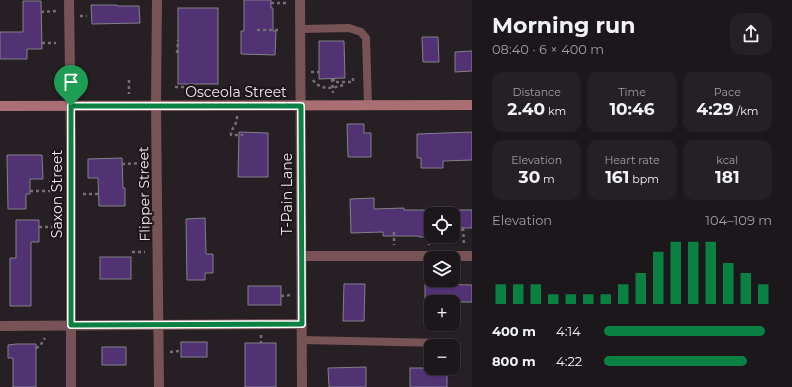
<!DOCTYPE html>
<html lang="en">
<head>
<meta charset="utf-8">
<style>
	body { margin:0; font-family:Montserrat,sans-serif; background:#252024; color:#f1f3f6; height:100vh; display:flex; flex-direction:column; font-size:15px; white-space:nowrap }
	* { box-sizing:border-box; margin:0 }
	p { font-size:13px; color:#a09fa3 }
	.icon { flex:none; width:22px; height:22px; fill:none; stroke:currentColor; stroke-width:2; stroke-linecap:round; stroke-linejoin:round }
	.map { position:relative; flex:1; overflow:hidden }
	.side { display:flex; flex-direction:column; background:#1c171b; width:320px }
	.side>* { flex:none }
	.fabs { position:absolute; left:424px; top:207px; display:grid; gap:8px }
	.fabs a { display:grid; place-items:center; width:36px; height:36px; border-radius:8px; background:#1c171b; box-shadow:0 1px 3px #0004,0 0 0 1px #3a363a; font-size:20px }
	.pin { position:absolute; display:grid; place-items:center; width:34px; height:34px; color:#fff; margin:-41px -17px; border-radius:50% 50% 50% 0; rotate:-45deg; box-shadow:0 0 4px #0007 }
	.pin .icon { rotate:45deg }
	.round { display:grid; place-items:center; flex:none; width:42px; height:42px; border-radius:12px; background:#252024 }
	.overview { display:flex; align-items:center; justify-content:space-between; height:68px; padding:0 20px }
	h1 { font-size:22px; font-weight:700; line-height:30px }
	.stats { display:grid; grid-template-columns:repeat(3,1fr); gap:6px; height:68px; padding:4px 20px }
	.stats div { display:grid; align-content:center; border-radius:10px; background:#252024; text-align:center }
	.stats b { font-size:17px; font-weight:700 }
	.stats small { font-size:11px; font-weight:400 }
	.stats p { font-size:11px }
	.chart { height:112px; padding:8px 20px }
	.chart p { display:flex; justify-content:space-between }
	.chart svg { width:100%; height:72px; margin-top:4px; stroke:#0b8043; stroke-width:6 }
	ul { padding:0 20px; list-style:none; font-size:13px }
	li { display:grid; grid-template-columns:64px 48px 1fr; align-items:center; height:30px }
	li i { height:10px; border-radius:5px; background:#0b8043 }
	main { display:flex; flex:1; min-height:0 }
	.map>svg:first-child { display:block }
	.building { fill:#513272; stroke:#84808a }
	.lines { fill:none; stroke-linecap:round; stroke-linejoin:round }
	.path { stroke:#767074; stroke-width:2.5; stroke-dasharray:3 3; stroke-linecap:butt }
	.lane { stroke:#785356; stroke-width:8 }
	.street { stroke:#785356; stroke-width:10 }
	.secondary { stroke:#a96f74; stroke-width:10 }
	.route-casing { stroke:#fff; stroke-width:8 }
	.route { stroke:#0b8043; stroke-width:5 }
	.labels { text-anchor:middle; stroke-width:4; stroke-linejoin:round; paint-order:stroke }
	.street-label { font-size:14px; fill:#efe9ed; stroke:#1d151a }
</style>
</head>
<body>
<main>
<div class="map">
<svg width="472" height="387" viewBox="0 0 472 387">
	<rect width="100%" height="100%" fill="#261f24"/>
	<!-- building -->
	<g class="building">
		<path d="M 244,0 L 271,0 L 271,8 L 273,8 L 273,31 L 276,31 L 275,55 L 241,54 L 241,31 L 244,31 Z"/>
		<path d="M 23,1 L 41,1 L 42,49 L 27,49 L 27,59 L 0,59 L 0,32 L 23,32 Z"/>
		<path d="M 91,5 L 117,5 L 117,6 L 139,6 L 140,23 L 92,24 Z"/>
		<rect x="178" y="8" width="40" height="76"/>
		<path d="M 422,37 L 438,37 L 439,62 L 423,62 Z"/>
		<path d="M 319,41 L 344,41 L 345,78 L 319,79 Z"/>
		<path d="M 472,51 L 472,71 L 455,72 L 455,52 Z"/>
		<path d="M 347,124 L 364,124 L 364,133 L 371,133 L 371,157 L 348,157 Z"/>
		<path d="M 239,132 L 268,133 L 268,177 L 238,177 Z"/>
		<path d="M 472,132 L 472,160 L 443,161 L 443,168 L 421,168 L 421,158 L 417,158 L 417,134 Z"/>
		<path d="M 7,155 L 42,155 L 43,179 L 30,179 L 30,194 L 26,194 L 26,209 L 8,209 Z"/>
		<path d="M 122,158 L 123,188 L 125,188 L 125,206 L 99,206 L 98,178 L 88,178 L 88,159 Z"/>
		<path d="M 374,198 L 374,209 L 404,208 L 404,210 L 472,210 L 472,228 L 453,228 L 453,214 L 431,214 L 431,236 L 435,236 L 435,237 L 419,237 L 419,236 L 383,236 L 383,232 L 351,233 L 350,199 Z"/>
		<path d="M 205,218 L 206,254 L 213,254 L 213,273 L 205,273 L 205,280 L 187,280 L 186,219 Z"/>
		<path d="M 16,220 L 39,220 L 39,242 L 31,242 L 31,306 L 10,306 L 10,258 L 16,258 Z"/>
		<rect x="100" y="257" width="31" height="22"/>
		<path d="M 344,284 L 365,284 L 364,321 L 343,321 Z"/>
		<path d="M 425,284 L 472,285 L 472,302 L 425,302 Z"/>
		<rect x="248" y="286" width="33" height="19"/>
		<rect x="181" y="342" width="26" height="15"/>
		<rect x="245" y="343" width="31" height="44"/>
		<path d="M 16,344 L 36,344 L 36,387 L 13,387 L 13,358 L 8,358 L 8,345 Z"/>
		<rect x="102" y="347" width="24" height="18"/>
		<path d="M 366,367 L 366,387 L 329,387 L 328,368 Z"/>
		<rect x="410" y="368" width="37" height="19"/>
	</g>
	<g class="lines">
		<!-- path -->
		<g class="path">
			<path d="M 271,3 L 288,3"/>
			<path d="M 41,12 L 56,11"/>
			<path d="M 80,16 L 87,16"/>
			<path d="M 258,31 L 258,30 L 280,30"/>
			<path d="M 42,43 L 56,43"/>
			<path d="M 177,53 L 178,40"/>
			<path d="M 311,72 L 319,72"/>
			<path d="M 332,79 L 333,93"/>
			<path d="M 129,80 L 129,94"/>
			<path d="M 313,80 C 320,90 332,89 343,85"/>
			<path d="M 332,80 L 336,80 L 336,82 L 353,82 L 353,78"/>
			<path d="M 175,87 L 198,87"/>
			<path d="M 237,116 C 237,127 231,127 231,135 L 243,135"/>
			<path d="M 122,164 L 146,163"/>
			<path d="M 30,191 L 56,191"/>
			<path d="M 83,194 L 99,194"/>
			<path d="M 39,227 L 56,227"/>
			<path d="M 463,228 L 464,244"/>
			<path d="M 453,230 L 463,230"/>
			<path d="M 394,232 L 394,245"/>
			<path d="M 429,232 L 429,245"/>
			<path d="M 132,252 L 145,252"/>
			<path d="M 281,296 L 291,295"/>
			<path d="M 261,335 L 261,343"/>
			<path d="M 36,348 L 40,346 L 45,338"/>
			<path d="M 170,352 L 179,351"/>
		</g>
		<!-- lane -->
		<g class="lane">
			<path d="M 301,29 L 349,28 L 361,32 L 366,38 L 368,105"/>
			<path d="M 302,340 L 444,343"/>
		</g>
		<!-- street -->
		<g class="street">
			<path d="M 69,0 L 71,148 L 71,387"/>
			<path d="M 157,0 L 156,106 L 159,387"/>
			<path d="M 300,0 L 302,387"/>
			<path d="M 302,256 L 472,256"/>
			<path d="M 0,326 L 302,324"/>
		</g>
		<!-- secondary -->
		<path class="secondary" d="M 0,106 L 472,105"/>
	</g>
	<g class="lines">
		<!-- route casing -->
		<g class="route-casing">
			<path id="route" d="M 71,106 L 301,106 L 302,324 L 71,325 Z"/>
		</g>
		<!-- route -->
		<use href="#route" class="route"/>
	</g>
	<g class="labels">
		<!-- street labels -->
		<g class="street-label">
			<text x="236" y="97">Osceola Street</text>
			<text transform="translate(57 194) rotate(-90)" y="5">Saxon Street</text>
			<text transform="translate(144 194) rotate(-91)" y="5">Flipper Street</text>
			<text transform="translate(287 194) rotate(-90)" y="5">T-Pain Lane</text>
		</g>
	</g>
</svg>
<div class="fabs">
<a><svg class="icon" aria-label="locate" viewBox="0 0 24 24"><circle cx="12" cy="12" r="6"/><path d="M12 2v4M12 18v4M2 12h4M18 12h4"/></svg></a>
<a><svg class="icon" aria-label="layers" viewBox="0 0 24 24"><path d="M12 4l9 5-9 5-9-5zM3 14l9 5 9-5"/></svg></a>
<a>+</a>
<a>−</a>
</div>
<div class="pin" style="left:71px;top:106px;background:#1e9e55"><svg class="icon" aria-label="arrive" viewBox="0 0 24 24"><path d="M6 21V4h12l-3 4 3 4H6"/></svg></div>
</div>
<section class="side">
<div class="overview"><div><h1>Morning run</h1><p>08:40 · 6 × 400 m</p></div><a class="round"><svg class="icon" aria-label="share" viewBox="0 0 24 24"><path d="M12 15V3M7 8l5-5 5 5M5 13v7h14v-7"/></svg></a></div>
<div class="stats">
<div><p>Distance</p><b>2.40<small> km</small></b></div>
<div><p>Time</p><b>10:46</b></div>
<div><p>Pace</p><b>4:29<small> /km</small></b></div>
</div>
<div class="stats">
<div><p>Elevation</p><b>30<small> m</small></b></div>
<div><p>Heart rate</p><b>161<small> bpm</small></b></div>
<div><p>kcal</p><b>181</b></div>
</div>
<div class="chart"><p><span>Elevation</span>104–109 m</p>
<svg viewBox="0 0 160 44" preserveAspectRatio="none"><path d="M5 44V32M15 44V32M25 44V32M35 44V38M45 44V38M55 44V38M65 44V38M75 44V32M85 44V25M95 44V12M105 44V6M115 44V6M125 44V6M135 44V19M145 44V25M155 44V32"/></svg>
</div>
<ul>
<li><b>400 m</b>4:14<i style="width:96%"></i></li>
<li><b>800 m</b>4:22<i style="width:85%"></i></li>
</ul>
</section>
</main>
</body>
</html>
